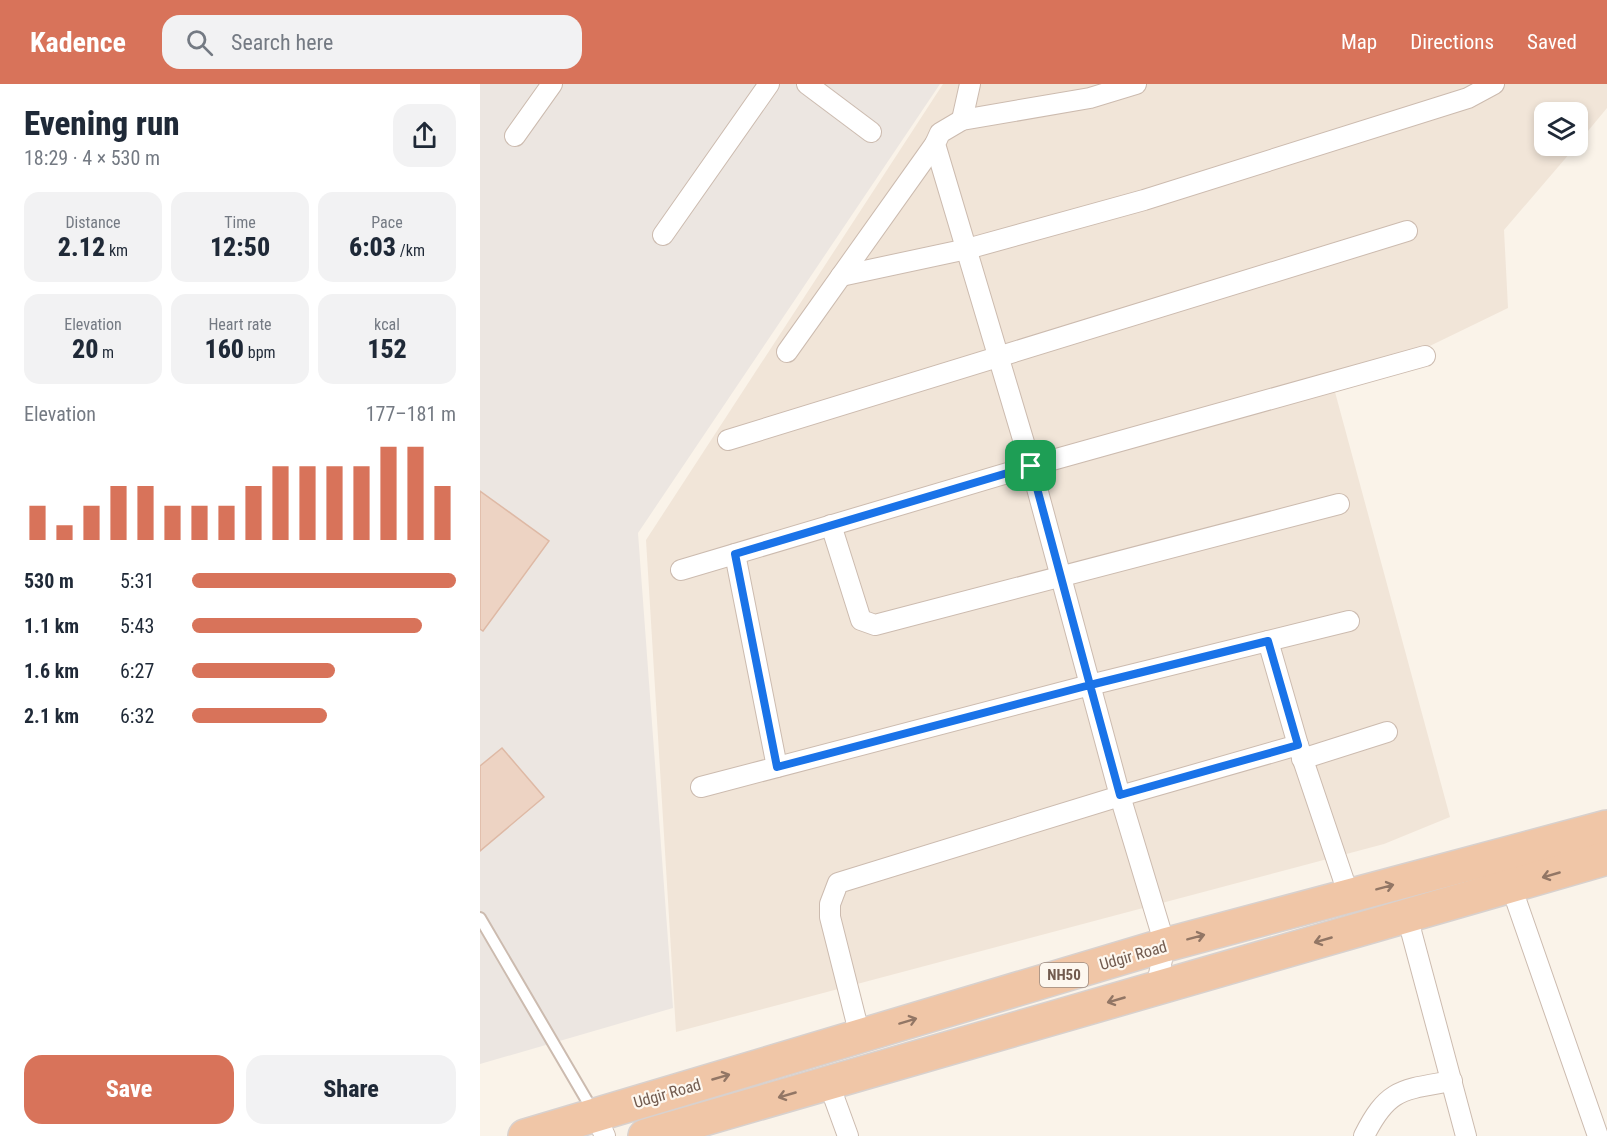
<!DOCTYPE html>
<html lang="en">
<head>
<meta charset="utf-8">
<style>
	body { margin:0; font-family:"Roboto Condensed",sans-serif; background:#f2f2f3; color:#1f2937; height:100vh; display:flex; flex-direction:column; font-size:22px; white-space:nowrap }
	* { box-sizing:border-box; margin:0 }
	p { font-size:20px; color:#747a83 }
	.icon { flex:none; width:33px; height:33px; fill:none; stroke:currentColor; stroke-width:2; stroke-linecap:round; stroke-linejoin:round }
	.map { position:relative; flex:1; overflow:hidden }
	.details { display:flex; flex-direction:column; background:#fff; width:480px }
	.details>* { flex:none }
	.fabs { position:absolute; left:1054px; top:18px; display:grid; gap:12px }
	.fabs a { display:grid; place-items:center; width:54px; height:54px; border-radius:12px; background:#fff; box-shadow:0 3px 9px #0003; font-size:30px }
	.pin { position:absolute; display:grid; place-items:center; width:51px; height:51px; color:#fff; margin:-26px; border-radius:12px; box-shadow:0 3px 9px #0006 }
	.round { display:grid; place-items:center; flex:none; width:63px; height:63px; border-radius:18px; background:#f2f2f3 }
	.overview { display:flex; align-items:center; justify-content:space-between; height:102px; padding:0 24px }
	h1 { font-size:33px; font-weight:800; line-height:45px }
	.metrics { display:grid; grid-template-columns:repeat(3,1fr); gap:9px; height:102px; padding:6px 24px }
	.metrics div { display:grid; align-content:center; border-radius:15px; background:#f2f2f3; text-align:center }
	.metrics b { font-size:26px; font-weight:800 }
	.metrics small { font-size:16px; font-weight:400 }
	.metrics p { font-size:16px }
	.chart { height:168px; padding:12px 24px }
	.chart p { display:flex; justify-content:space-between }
	.chart svg { width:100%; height:108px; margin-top:6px; stroke:#d8735a; stroke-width:6 }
	.action { display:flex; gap:12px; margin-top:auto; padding:12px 24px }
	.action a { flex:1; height:69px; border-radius:18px; background:#d8735a; color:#fff; font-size:24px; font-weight:800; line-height:69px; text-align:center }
	.action a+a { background:#f2f2f3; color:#1f2937 }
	ul { padding:0 24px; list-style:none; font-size:20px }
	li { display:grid; grid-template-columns:96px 72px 1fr; align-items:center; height:45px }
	li i { height:15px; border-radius:8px; background:#d8735a }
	header { display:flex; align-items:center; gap:36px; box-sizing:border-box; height:84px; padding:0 30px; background:#d8735a; color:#fff }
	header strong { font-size:28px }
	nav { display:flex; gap:33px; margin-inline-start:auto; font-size:21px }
	.search { width:420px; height:54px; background:#f2f2f3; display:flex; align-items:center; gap:15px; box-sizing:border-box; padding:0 21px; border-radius:18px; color:#747a83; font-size:22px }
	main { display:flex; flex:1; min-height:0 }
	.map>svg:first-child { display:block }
	.residential { fill:#f1e5d8 }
	.industrial { fill:#ece6e1 }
	.building { fill:#edd3c3; stroke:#deb9a5; stroke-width:1.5 }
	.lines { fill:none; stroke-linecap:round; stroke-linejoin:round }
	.service-casing { stroke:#ccbbaf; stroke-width:14 }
	.minor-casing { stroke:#ccbbaf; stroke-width:22 }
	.trunk-casing { stroke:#d8d1ce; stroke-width:36 }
	.service { stroke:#fff; stroke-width:10 }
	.minor { stroke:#fff; stroke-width:20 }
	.trunk { stroke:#f0c6a7; stroke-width:33 }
	.oneway { stroke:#927665 }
	.route-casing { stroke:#fff; stroke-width:12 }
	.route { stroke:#1a73e8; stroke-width:8 }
	.labels { text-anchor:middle; stroke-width:4.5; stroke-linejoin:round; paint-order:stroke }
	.shield { fill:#fdf7ef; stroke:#9c8a7f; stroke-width:1.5 }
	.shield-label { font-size:15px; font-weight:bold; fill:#725b4f }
	.street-label { font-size:16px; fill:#725b4f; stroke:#fdf7ef }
</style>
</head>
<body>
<header>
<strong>Kadence</strong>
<div class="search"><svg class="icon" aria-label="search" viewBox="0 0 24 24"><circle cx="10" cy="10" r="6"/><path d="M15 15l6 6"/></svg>Search here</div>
<nav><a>Map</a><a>Directions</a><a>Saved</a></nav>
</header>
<main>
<section class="details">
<div class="overview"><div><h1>Evening run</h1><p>18:29 · 4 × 530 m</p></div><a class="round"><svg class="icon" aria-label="share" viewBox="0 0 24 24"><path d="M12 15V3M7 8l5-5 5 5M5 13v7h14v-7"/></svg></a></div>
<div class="metrics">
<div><p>Distance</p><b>2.12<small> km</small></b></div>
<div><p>Time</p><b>12:50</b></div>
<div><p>Pace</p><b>6:03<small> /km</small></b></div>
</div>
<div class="metrics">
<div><p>Elevation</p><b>20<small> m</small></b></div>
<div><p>Heart rate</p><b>160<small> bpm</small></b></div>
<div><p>kcal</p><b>152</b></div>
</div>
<div class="chart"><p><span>Elevation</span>177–181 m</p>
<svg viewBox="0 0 160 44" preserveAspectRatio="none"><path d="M5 44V30M15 44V38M25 44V30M35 44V22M45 44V22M55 44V30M65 44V30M75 44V30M85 44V22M95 44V14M105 44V14M115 44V14M125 44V14M135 44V6M145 44V6M155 44V22"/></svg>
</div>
<ul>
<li><b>530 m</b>5:31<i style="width:100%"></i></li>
<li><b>1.1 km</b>5:43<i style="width:87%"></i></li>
<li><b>1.6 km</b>6:27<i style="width:54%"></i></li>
<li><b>2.1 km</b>6:32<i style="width:51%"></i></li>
</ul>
<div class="action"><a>Save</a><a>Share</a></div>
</section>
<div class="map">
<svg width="1127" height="1052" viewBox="0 0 1127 1052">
	<rect width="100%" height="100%" fill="#faf3e9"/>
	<!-- residential -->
	<path class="residential" d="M 463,0 L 1127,0 L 1127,24 L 1098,59 L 1098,28 L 1065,28 L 1065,62 L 1096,62 L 1024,146 L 1028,224 L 855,308 L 970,733 L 904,760 L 196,948 L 166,456 Z"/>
	<!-- industrial -->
	<path class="industrial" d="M 0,0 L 460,0 L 158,449 L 193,924 L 0,980 Z"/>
	<!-- building -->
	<g class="building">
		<path d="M 0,407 L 69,457 L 3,547 L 0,545 Z"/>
		<path d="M 22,664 L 64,713 L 0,767 L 0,682 Z"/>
	</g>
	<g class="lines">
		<!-- service casing -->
		<g class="service-casing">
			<path id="service" d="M 0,834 L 113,1027"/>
		</g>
		<!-- minor casing -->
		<g class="minor-casing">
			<g id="minor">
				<path d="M 327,0 L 391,48"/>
				<path d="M 656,0 L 610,14 L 482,36 L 460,49 L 455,60 L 551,382 L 640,712 L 685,861 L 676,905"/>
				<path d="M 482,36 L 490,0"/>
				<path d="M 35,52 L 72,0"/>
				<path d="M 183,151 L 289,0"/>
				<path d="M 361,192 L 487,165 L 664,116 L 988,14 L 1014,0"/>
				<path d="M 307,268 L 455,60"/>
				<path d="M 248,356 L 927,147"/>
				<path d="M 351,441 L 381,536 L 395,541 L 859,420"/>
				<path d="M 255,470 L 297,683"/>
				<path d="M 201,486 L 551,382 L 945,272"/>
				<path d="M 788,557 L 818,661 L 869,812"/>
				<path d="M 822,675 L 907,648"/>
				<path d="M 221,703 L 610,601 L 869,537"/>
				<path d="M 1031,802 L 1118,1052"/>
				<path d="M 927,832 L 986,1052"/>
				<path d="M 380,952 L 350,833 L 350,820 L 358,799 L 640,712 L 818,661"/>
				<path d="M 349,1000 L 368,1052"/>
				<path d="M 115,1030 L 125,1052"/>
				<path d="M 884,1052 C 908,1004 922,1006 972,997"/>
			</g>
		</g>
		<!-- trunk casing -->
		<g class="trunk-casing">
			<g id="trunk">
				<path d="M 45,1052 L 685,861 L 1127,743"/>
				<path d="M 165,1052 L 1127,774"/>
			</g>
		</g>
		<!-- service -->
		<use href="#service" class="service"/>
		<!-- minor -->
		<use href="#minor" class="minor"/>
		<!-- trunk -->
		<use href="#trunk" class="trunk"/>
	</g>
	<!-- one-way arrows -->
	<defs><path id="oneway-shaft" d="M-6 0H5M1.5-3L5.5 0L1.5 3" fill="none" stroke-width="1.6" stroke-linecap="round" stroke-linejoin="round" transform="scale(1.5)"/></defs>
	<g class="oneway">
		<use href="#oneway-shaft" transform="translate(1071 791) rotate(164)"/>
		<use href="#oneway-shaft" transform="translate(905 803) rotate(-15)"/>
		<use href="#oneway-shaft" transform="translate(716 853) rotate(-15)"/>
		<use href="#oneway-shaft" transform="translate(843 856) rotate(164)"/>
		<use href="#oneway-shaft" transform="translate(636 916) rotate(164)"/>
		<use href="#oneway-shaft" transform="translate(428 937) rotate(-17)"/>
		<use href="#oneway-shaft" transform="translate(241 993) rotate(-16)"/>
		<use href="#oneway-shaft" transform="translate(307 1011) rotate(164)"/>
	</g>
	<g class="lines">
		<!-- route casing -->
		<g class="route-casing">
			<path id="route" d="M 551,382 L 610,601 L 788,557 L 818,661 L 640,711 L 610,601 L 297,683 L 255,470 L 551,382"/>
		</g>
		<!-- route -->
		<use href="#route" class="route"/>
	</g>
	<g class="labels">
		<!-- shield labels -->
		<rect class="shield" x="560" y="879" width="48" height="24" rx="4.5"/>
		<g class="shield-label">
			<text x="584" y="896">NH50</text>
		</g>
		<!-- street labels -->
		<g class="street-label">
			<text transform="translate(653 871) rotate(-16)" y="6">Udgir Road</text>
			<text transform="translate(187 1009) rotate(-16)" y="6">Udgir Road</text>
		</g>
	</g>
</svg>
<div class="fabs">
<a><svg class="icon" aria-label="layers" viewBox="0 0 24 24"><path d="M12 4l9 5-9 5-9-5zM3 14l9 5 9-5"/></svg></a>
</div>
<div class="pin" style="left:551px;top:382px;background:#1e9e55"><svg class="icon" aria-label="arrive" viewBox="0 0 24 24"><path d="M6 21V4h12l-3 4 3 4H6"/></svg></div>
</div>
</main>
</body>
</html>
